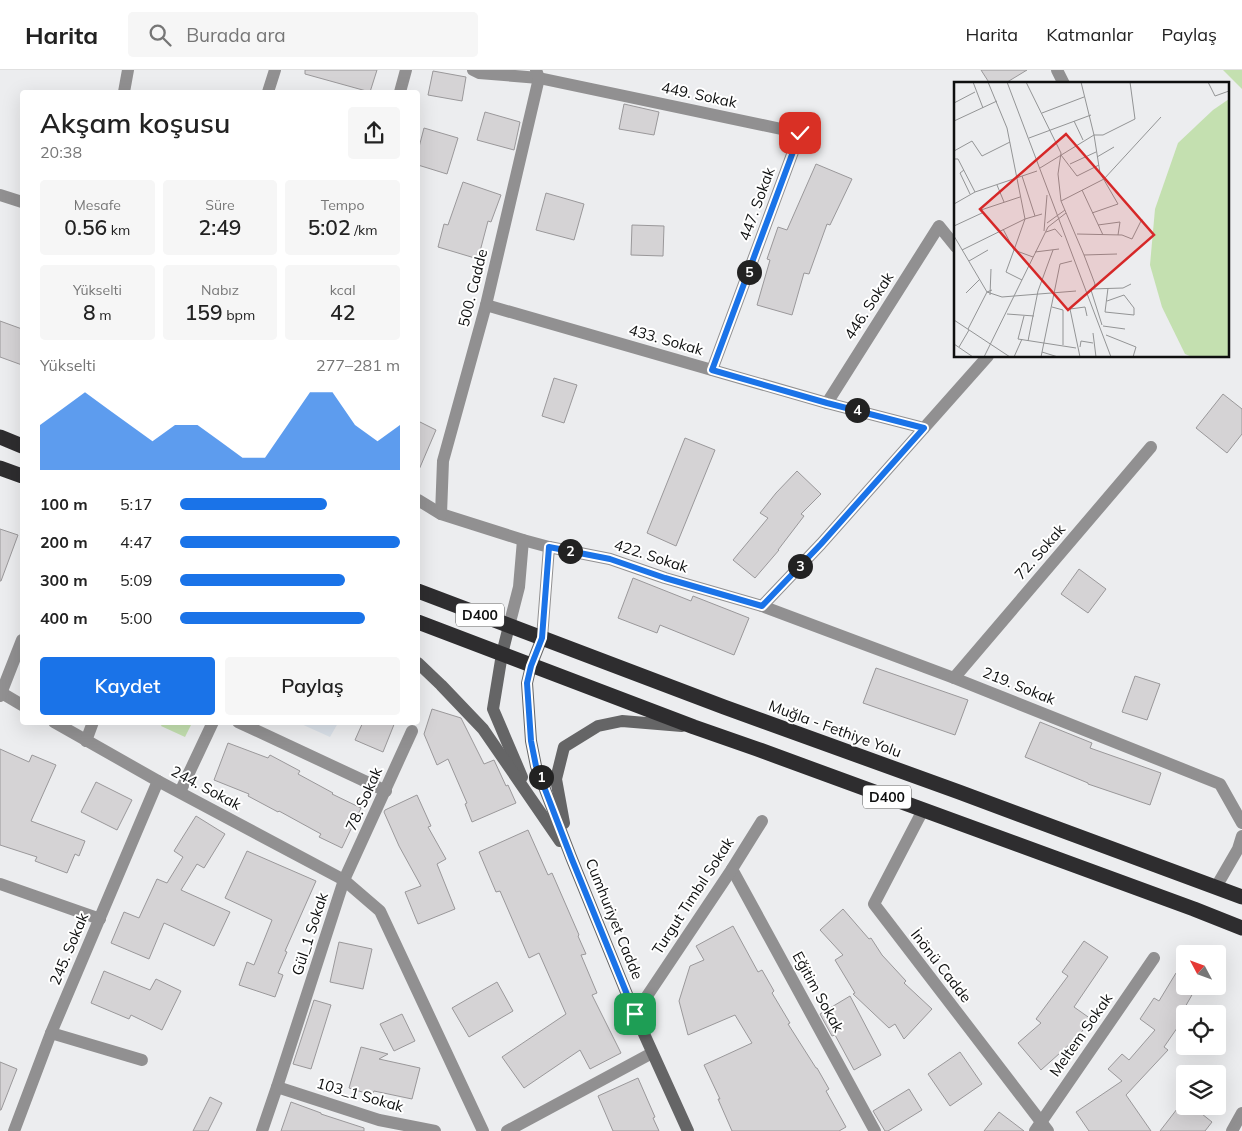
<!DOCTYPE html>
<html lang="tr">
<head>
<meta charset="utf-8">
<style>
	body { margin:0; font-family:Mulish,sans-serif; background:#f6f6f6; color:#222; height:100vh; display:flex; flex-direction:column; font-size:19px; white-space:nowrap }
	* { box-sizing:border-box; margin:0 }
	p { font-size:16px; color:#767676 }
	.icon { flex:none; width:28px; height:28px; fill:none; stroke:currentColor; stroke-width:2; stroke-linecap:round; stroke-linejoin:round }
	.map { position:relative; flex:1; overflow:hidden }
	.drawer { position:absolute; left:20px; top:20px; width:400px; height:635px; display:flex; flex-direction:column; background:#fff; border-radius:5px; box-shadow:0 5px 20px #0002 }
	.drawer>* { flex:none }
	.needle { width:32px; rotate:311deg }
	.buttons { position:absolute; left:1176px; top:875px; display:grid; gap:10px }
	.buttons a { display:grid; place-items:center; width:50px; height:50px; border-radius:5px; background:#fff; box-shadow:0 5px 20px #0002; font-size:25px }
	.pin { position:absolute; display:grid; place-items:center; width:42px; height:42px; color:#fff; margin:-21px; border-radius:10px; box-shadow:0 2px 8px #0006 }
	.km { position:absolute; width:25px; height:25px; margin:-12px; border-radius:50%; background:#222; color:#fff; font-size:14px; line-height:25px; text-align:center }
	.round { display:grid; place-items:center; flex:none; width:52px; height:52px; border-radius:5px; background:#f6f6f6 }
	.summary { display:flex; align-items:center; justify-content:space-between; height:85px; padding:0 20px }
	h1 { font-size:28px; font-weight:600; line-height:38px }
	.stats { display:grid; grid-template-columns:repeat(3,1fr); gap:8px; height:85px; padding:5px 20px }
	.stats div { display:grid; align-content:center; border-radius:5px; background:#f6f6f6; text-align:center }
	.stats b { font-size:21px; font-weight:600 }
	.stats small { font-size:14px; font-weight:400 }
	.stats p { font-size:14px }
	.chart { height:140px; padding:10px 20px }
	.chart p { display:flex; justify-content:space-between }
	.chart svg { width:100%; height:90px; margin-top:5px; fill:#1a73e8; opacity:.7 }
	.button { display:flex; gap:10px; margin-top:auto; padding:10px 20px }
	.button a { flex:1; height:58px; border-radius:5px; background:#1a73e8; color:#fff; font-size:20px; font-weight:600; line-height:58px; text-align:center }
	.button a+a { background:#f6f6f6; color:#222 }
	ul { padding:0 20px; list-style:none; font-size:16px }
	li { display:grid; grid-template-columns:80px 60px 1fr; align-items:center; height:38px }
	li i { height:12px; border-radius:6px; background:#1a73e8 }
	header { display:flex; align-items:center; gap:30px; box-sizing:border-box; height:70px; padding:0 25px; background:#fff; border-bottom:1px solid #e0e0e0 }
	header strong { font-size:24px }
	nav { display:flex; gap:28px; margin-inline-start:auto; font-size:18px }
	.search { width:350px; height:45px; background:#f6f6f6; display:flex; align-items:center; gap:12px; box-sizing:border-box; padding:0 18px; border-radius:5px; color:#767676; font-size:19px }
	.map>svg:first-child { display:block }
	.built { fill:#dae1e9 }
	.green { fill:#c4e0b0 }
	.building { fill:#d5d3d5; stroke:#9a989a }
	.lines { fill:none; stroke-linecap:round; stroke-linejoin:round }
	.street { stroke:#919091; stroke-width:12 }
	.secondary { stroke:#656566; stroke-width:12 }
	.highway { stroke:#2e2d2f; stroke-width:15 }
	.route-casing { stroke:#fff; stroke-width:10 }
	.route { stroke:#1a73e8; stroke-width:6 }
	.labels { text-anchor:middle; stroke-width:4; stroke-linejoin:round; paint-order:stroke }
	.shield { fill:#fff; stroke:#565757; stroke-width:1 }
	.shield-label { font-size:14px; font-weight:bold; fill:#0e0f0f }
	.street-label { font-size:15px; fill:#0e0f0f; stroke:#fff }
	.inset-road { fill:none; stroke:#939495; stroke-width:1 }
	.view { fill:#d62828; fill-opacity:0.15; stroke:#d62828; stroke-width:2.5 }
	.inset-edge { fill:none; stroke:#0e0f0f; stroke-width:2.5 }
</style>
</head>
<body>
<header>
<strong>Harita</strong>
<div class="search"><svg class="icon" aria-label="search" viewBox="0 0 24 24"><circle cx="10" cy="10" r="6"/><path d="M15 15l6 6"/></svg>Burada ara</div>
<nav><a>Harita</a><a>Katmanlar</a><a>Paylaş</a></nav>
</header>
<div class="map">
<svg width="1242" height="1061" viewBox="0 0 1242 1061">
	<rect width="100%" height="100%" fill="#ecedef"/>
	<!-- built -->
	<path class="built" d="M 299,653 L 338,653 L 330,667 Z"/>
	<!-- green -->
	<g class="green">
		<path d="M 1223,0 L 1242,0 L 1242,19 Z"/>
		<path d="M 163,652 L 186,653 L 191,655 L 185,667 L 161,656 Z"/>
	</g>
	<!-- building -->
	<g class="building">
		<path d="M 305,0 L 377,0 L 370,22 L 305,4 Z"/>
		<path d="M 981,0 L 1027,0 L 1004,14 L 990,14 Z"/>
		<path d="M 433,1 L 466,7 L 462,31 L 428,25 Z"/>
		<path d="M 624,34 L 659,42 L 654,65 L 619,59 Z"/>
		<path d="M 485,42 L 520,52 L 514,80 L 477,70 Z"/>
		<path d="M 424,58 L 458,68 L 447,104 L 418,95 L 418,81 Z"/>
		<path d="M 816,94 L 852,109 L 830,155 L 827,154 L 809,204 L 804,203 L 792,245 L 757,235 L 770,190 L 767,189 L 778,157 L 787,160 Z"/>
		<path d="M 463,112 L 501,125 L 491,152 L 488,151 L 478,189 L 438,177 L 444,154 L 448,155 Z"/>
		<path d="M 546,123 L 584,134 L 574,170 L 536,160 Z"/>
		<path d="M 632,155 L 664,156 L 663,186 L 631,185 Z"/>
		<path d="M 0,251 L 22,259 L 22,295 L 0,287 Z"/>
		<path d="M 554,308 L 577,315 L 564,353 L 542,346 Z"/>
		<path d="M 1223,324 L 1242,339 L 1242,364 L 1227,383 L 1196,358 Z"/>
		<path d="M 418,351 L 436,360 L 418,402 Z"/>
		<path d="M 685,368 L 715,380 L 676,476 L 647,463 Z"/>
		<path d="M 797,401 L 821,424 L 801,444 L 804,446 L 778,480 L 779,480 L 755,508 L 733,490 L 768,448 L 760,443 L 776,423 Z"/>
		<path d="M 0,459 L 18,465 L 1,511 L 0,511 Z"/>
		<path d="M 1079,499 L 1106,519 L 1088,543 L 1061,524 Z"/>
		<path d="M 633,508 L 691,531 L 693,526 L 749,548 L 734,585 L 660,555 L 657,563 L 618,548 Z"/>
		<path d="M 876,598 L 968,630 L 955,665 L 863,633 Z"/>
		<path d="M 1135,606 L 1160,614 L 1147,650 L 1122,642 Z"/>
		<path d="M 432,639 L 461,648 L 484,694 L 494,690 L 506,716 L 508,715 L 516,733 L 472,752 L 465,734 L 467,733 L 448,689 L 437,695 L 424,664 Z"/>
		<path d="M 363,652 L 395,652 L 383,682 L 355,670 Z"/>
		<path d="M 1040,652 L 1092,673 L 1090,678 L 1161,703 L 1150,735 L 1088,714 L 1088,713 L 1025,687 Z"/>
		<path d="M 228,673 L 268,688 L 270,685 L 300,701 L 298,704 L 333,723 L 332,724 L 361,738 L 342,778 L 319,767 L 321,764 L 279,741 L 278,742 L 248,726 L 249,724 L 214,710 Z"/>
		<path d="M 0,679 L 29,692 L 32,685 L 56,695 L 31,751 L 85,771 L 79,786 L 75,784 L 67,803 L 35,791 L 37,787 L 0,775 Z"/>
		<path d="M 96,712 L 132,730 L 117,760 L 81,742 Z"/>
		<path d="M 417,725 L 431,756 L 428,757 L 446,789 L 437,794 L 455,839 L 418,854 L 405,822 L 421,816 L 399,776 L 384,742 L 385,740 Z"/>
		<path d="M 196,746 L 225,764 L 204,798 L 197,794 L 181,820 L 230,842 L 214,876 L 164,853 L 149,889 L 111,873 L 124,842 L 139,848 L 157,809 L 167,813 L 183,787 L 174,781 Z"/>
		<path d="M 528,760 L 548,805 L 552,803 L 579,865 L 578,866 L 586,884 L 581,885 L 597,923 L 592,925 L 621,983 L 590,999 L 580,980 L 524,1018 L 502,987 L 566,944 L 539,883 L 529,888 L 500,821 L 496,822 L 479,782 Z"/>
		<path d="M 247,781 L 316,811 L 285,881 L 287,882 L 278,903 L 283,905 L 275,927 L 239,915 L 247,892 L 254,895 L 272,850 L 225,828 Z"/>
		<path d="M 843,839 L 869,869 L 871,868 L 882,885 L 906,911 L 904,913 L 932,939 L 904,969 L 895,954 L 889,958 L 853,924 L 855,923 L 835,890 L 843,885 L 820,860 Z"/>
		<path d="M 733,856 L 758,902 L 762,900 L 774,921 L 772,923 L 790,953 L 788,954 L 816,998 L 817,998 L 829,1019 L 826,1021 L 846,1057 L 839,1061 L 732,1061 L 718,1029 L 720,1029 L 704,995 L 752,973 L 735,945 L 688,965 L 679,931 L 690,896 L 704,890 L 696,876 Z"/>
		<path d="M 1084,871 L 1108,887 L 1074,937 L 1091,949 L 1072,975 L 1070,974 L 1041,1000 L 1018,973 L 1041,953 L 1036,949 L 1068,906 L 1062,902 Z"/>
		<path d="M 339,872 L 372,879 L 363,919 L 330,912 Z"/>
		<path d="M 104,901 L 150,920 L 156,909 L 181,921 L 162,960 L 131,945 L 129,949 L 91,933 Z"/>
		<path d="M 1176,903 L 1185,908 L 1185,916 L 1197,916 L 1180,946 L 1184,948 L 1164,977 L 1168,980 L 1126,1025 L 1151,1061 L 1089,1061 L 1076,1042 L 1122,1011 L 1108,999 L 1122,984 L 1129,990 L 1155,960 L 1140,949 L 1154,928 L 1159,931 Z"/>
		<path d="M 497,912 L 513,941 L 469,967 L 452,938 Z"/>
		<path d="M 850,926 L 881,985 L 854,1000 L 835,965 L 832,966 L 820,944 Z"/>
		<path d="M 314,930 L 331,935 L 311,999 L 293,994 Z"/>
		<path d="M 402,944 L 415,971 L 394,981 L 380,954 Z"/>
		<path d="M 361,977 L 388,984 L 379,989 L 420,998 L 412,1029 L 374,1021 L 372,1025 L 349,1018 Z"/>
		<path d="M 960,982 L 982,1014 L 950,1036 L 928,1004 Z"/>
		<path d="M 0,992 L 17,999 L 1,1040 L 0,1040 Z"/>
		<path d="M 638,1008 L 655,1047 L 653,1048 L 659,1061 L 613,1061 L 598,1026 Z"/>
		<path d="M 909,1019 L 922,1040 L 888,1061 L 885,1061 L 873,1041 Z"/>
		<path d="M 210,1027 L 222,1033 L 208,1061 L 193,1061 Z"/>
		<path d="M 1184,1030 L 1185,1031 L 1185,1036 L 1192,1036 L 1212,1052 L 1205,1061 L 1160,1061 Z"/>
		<path d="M 291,1032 L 321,1043 L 321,1044 L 364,1058 L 364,1061 L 281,1061 Z"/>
		<path d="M 999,1042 L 1024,1061 L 984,1061 Z"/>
	</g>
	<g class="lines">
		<!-- street -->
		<g class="street">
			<path d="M 473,0 L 479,3 L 539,8 L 800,63 L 712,300"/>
			<path d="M 1057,0 L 1064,14"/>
			<path d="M 124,22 L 128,0"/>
			<path d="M 268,22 L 275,0"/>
			<path d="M 400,22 L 406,0"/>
			<path d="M 0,125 L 22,132"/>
			<path d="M 486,235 L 827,333 L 924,358"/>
			<path d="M 827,333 L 939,156 L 956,177"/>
			<path d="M 418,430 L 441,444 L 523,470 L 549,477 L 610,489 L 665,508 L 762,536 L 954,608 L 1220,714 L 1242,753"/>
			<path d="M 441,444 L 443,391 L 486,235 L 539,8 L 536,0"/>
			<path d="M 762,536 L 821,474 L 988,286"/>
			<path d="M 509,556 L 519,517 L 523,470"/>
			<path d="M 542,568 L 549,477"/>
			<path d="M 954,608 L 1151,377"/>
			<path d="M 0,622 L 22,635"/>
			<path d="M 0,626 L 22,570"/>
			<path d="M 54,652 L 158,711 L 344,810 L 412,661"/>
			<path d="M 238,652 L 386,721"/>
			<path d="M 86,671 L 93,652"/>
			<path d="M 180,722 L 213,652"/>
			<path d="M 923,740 L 874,834 L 1048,1061"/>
			<path d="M 732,799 L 875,1061"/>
			<path d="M 0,814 L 100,849"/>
			<path d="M 1216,817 L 1238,779 L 1242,766"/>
			<path d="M 635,944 L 732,799 L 762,751"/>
			<path d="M 51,963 L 142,990"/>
			<path d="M 277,1017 L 379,1050 L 435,1061"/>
			<path d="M 14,1061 L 51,963 L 158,711"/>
			<path d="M 262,1061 L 277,1017 L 344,810 L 380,841 L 483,1061"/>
			<path d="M 507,1061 L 652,983"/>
			<path d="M 1035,1061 L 1154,888"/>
			<path d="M 1232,1061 L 1242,1043"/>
		</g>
		<!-- secondary -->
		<g class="secondary">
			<path d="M 509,556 L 502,584 L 493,639 L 522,707"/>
			<path d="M 542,568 L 531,596 L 527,613 L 531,671 L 536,696 L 571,787 L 635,944 L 688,1061"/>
			<path d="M 418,593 L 441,615 L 483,659 L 560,771"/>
			<path d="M 564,753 L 556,709 L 564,677 L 598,656 L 622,651 L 682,656"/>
		</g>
		<!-- highway -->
		<g class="highway">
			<path d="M 0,367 L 22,376"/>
			<path d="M 0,398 L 22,406"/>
			<path d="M 418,521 L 724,637 L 959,722 L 1242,827"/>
			<path d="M 418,552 L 694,657 L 757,679 L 1194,839 L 1242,858"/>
		</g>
	</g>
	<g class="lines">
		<!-- route casing -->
		<g class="route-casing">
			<path id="route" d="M 635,944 L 571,787 L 536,696 L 531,671 L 527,613 L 531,596 L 542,568 L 549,477 L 610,489 L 665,508 L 762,536 L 821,474 L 924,358 L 827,333 L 712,300 L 800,63"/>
		</g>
		<!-- route -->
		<use href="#route" class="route"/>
	</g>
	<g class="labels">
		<!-- shield labels -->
		<g class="shield">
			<rect x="456" y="533.5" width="48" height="23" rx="4"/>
			<rect x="863" y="715.5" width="48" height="23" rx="4"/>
		</g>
		<g class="shield-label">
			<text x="480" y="550">D400</text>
			<text x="887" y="732">D400</text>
		</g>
		<!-- street labels -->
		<g class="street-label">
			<text transform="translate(699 25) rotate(12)" y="5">449. Sokak</text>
			<text transform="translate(757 134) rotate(-70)" y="5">447. Sokak</text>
			<text transform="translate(473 218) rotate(-76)" y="5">500. Cadde</text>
			<text transform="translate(869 236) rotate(-57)" y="5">446. Sokak</text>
			<text transform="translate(666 270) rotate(16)" y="5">433. Sokak</text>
			<text transform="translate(1040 482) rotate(-49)" y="5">72. Sokak</text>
			<text transform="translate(651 486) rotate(18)" y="5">422. Sokak</text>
			<text transform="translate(1019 616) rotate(22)" y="5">219. Sokak</text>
			<text transform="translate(835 659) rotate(20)" y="5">Muğla - Fethiye Yolu</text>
			<text transform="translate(206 718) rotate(28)" y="5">244. Sokak</text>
			<text transform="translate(364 729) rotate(-66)" y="5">78. Sokak</text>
			<text transform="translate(693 826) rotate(-57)" y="5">Turgut Tımbıl Sokak</text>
			<text transform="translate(614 849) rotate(68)" y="5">Cumhuriyet Cadde</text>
			<text transform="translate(310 864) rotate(-72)" y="5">Gül_1 Sokak</text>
			<text transform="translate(69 879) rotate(-67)" y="5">245. Sokak</text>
			<text transform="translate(941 896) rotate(52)" y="5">İnönü Cadde</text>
			<text transform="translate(818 922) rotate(61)" y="5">Eğitim Sokak</text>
			<text transform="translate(1081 965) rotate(-55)" y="5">Meltem Sokak</text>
			<text transform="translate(360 1025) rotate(16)" y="5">103_1 Sokak</text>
		</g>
	</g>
	<!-- overview -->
	<g transform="translate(954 12)">
		<rect width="275" height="275" fill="#ecedef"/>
		<path d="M 275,17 L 275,275 L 238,275 L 231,272 L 208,225 L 196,183 L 201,127 L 224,61 L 259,28 Z" fill="#c4e0b0"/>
		<path class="inset-road" d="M 19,0 L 29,26M 34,0 L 53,46 L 71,137 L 88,132M 53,0 L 157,275M 72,0 L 107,71 L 104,92 L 107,119 L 130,173 L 141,202 L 139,207M 254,0 L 261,14 L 275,9M 0,21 L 21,10M 88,31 L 130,15M 0,39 L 43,19M 120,39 L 129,58M 75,56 L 137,33M 0,69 L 18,59 L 28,74 L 56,60M 107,73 L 123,94 L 145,83M 143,75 L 160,65M 0,77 L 4,77 L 21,110M 116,82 L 142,70M 86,86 L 140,53 L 127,0M 10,88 L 6,91 L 16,112M 68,94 L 81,134M 43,103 L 50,120M 128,108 L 149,153M 107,119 L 150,97 L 207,35M 0,122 L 21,110 L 83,89M 27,128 L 66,115M 138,131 L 164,122 L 146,91 L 140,53 L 149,53 L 181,37 L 176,0M 93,141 L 111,128M 144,143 L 166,140 L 164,153M 0,144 L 28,131M 49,147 L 60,168 L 52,190 L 68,198M 90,149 L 93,113M 92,150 L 101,147 L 108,155M 123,152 L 168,153 L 178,157 L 188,137M 0,154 L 33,210 L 14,247M 8,168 L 71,137 L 60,168 L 79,175M 81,170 L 105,167M 130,173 L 163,172M 15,179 L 34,168M 137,207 L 169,206 L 177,202M 38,208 L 33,210 L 48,215 L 122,209M 137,208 L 148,243M 12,211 L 26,197M 36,213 L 37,187M 153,219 L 170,213 L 180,226 L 180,233 L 151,230 L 154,206M 98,225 L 109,228 L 109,263M 53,232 L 80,234M 70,234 L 64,257 L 122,266M 0,238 L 56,275M 149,244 L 171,247M 139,251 L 142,275M 152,253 L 182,265 L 179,275M 74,259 L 84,209 L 99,168M 0,262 L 19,275M 5,265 L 15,248M 126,265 L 127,259 L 139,261M 88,270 L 104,275M 30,275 L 94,145 L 112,131M 60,275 L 68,257M 87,275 L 106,182 L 118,179M 126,275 L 116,227 L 131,225 L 133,234"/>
		<path class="view" d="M 112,52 L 200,153 L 114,228 L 26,127 Z"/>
		<rect width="275" height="275" class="inset-edge"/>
	</g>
</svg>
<div class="buttons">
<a><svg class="needle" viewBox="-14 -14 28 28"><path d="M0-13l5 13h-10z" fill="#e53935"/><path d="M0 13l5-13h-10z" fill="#767676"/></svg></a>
<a><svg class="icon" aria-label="locate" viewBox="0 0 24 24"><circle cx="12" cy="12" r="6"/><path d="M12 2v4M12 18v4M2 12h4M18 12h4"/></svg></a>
<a><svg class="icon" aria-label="layers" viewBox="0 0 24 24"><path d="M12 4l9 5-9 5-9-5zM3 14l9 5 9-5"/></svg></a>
</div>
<div class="pin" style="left:635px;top:944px;background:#1e9e55"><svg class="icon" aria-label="arrive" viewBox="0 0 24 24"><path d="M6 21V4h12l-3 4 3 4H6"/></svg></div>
<div class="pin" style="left:800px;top:63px;background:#d93025"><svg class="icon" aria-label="check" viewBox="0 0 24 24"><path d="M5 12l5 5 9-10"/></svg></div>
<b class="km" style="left:541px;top:707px">1</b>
<b class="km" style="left:570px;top:481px">2</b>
<b class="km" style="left:800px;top:496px">3</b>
<b class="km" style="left:857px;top:340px">4</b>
<b class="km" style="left:749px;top:202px">5</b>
<section class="drawer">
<div class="summary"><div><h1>Akşam koşusu</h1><p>20:38</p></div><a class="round"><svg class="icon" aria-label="share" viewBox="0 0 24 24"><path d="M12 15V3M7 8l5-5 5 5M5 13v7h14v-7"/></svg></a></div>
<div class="stats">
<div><p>Mesafe</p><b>0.56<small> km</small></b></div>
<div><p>Süre</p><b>2:49</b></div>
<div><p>Tempo</p><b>5:02<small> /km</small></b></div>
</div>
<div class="stats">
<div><p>Yükselti</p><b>8<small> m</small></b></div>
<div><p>Nabız</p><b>159<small> bpm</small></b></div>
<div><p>kcal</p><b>42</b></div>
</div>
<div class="chart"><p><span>Yükselti</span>277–281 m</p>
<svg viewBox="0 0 160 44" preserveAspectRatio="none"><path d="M0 44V22L10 14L20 6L30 14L40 22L50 30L60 22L70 22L80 30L90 38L100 38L110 22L120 6L130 6L140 22L150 30L160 22V44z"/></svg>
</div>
<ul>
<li><b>100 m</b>5:17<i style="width:67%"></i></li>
<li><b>200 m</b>4:47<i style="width:100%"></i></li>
<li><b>300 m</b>5:09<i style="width:75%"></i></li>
<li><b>400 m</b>5:00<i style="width:84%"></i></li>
</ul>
<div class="button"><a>Kaydet</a><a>Paylaş</a></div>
</section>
</div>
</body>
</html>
